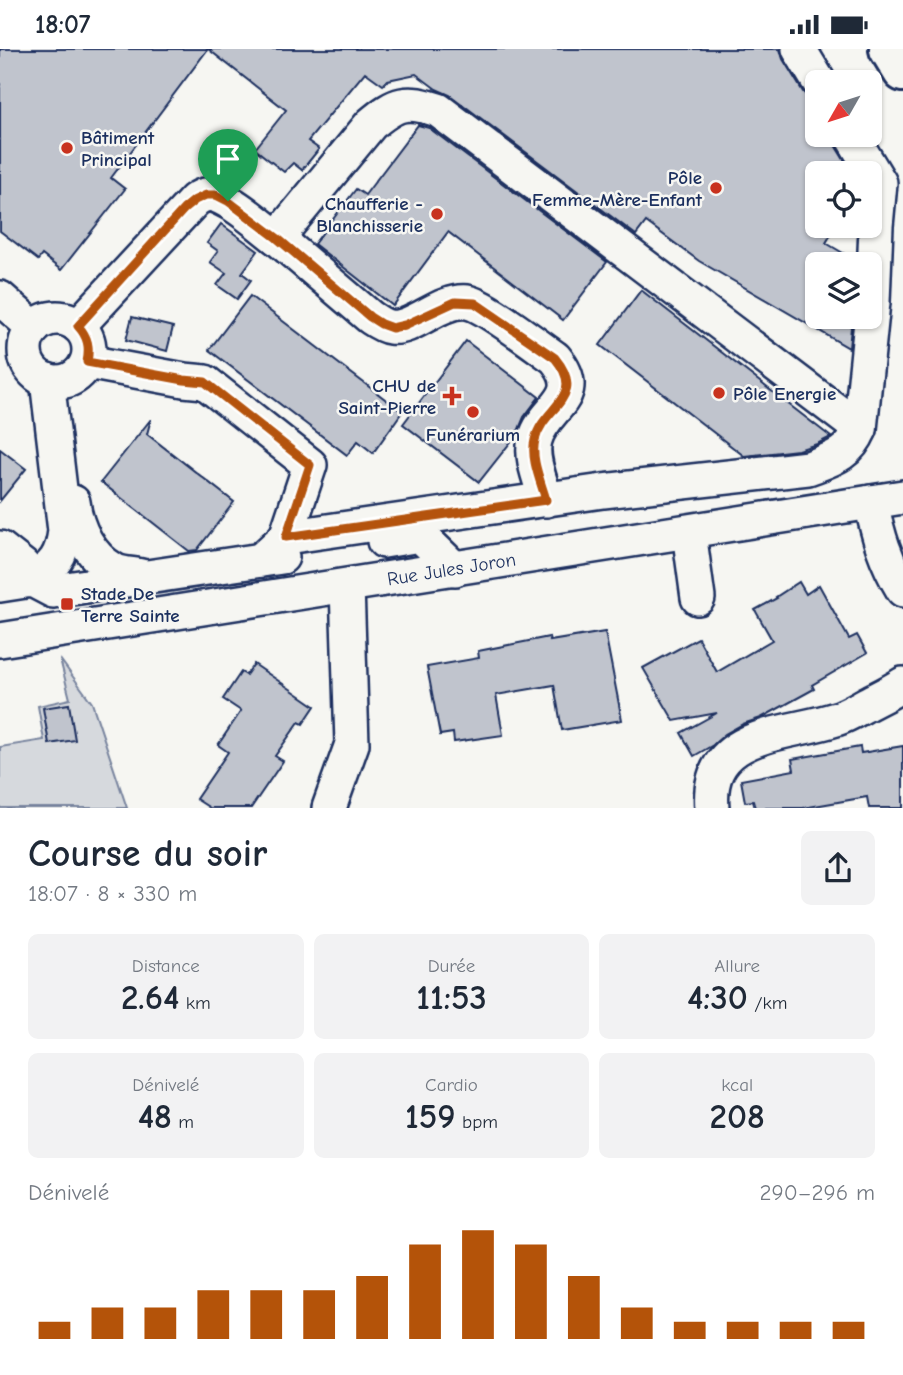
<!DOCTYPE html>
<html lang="fr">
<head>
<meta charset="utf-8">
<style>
	body { margin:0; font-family:"Comic Neue",sans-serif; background:#f2f2f3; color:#1f2937; height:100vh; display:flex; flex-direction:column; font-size:26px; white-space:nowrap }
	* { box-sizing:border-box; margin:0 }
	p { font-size:23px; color:#747a83 }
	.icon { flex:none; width:38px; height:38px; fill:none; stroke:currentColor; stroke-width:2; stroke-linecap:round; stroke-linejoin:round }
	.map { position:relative; height:759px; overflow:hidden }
	.side { display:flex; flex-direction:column; background:#fff; flex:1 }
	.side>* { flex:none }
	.needle { width:46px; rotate:231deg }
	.buttons { position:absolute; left:805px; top:21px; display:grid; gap:14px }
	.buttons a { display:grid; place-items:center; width:77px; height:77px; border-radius:10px; background:#fff; box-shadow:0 2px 5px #0004; font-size:35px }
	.pin { position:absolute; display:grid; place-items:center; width:60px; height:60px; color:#fff; margin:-72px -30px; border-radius:50% 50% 50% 0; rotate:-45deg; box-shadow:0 0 7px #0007 }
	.pin .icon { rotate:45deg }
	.round { display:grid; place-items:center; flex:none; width:74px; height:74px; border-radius:10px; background:#f2f2f3 }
	.summary { display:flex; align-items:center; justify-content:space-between; height:119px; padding:0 28px }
	h1 { font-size:38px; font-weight:700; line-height:52px }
	.metrics { display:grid; grid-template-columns:repeat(3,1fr); gap:10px; height:119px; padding:7px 28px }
	.metrics div { display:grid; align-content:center; border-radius:10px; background:#f2f2f3; text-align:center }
	.metrics b { font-size:35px; font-weight:700 }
	.metrics small { font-size:19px; font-weight:400 }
	.metrics p { font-size:19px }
	.chart { height:196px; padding:14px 28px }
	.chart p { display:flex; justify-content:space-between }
	.chart svg { width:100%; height:126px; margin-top:7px; stroke:#b45309; stroke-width:6 }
	.status { display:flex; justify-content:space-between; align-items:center; height:49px; padding:0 35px; background:#fff; direction:ltr }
	.status svg { height:19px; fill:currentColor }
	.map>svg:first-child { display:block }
	.green { fill:#d6d9dd; stroke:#78849e; stroke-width:2 }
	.building { fill:#c0c4cd; stroke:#1b2f5e; stroke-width:2 }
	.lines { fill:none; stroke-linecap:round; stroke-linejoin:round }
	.minor-casing { stroke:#1b2f5e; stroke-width:38 }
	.major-casing { stroke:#1b2f5e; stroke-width:44 }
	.minor { stroke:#f6f6f2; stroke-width:33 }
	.major { stroke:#f6f6f2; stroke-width:38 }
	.route-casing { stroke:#fff; stroke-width:14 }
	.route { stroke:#b45309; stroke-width:9 }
	.poi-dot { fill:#c8321e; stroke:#f6f6f2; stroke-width:2.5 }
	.labels { text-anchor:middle; stroke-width:5; stroke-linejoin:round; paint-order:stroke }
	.poi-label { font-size:19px; font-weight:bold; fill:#1b2f5e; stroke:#f6f6f2; text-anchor:start }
	.street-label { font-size:19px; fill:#1b2f5e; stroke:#f6f6f2 }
</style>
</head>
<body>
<div class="status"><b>18:07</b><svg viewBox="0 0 49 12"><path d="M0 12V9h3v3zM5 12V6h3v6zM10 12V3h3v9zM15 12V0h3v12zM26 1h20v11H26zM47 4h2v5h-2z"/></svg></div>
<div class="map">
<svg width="903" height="759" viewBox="0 0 903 759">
	<rect width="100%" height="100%" fill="#f6f6f2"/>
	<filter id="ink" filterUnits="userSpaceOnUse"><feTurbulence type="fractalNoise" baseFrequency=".0143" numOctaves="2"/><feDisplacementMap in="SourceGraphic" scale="14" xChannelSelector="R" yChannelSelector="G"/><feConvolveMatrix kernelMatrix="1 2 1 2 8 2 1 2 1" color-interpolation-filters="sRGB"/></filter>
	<g filter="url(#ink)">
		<!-- green -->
		<path class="green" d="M 60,610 L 92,654 L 127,759 L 0,759 L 0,698 L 44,691 L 38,657 L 70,650 Z"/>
		<!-- building -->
		<g class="building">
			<path d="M 0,0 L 780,0 L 783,10 L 803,43 L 809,49 L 816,51 L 817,54 L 817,86 L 832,86 L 835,96 L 852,124 L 817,124 L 817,177 L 836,177 L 826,194 L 855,211 L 855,215 L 817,215 L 817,268 L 852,268 L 849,299 L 699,212 L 646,173 L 636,186 L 450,46 L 436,40 L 416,25 L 388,31 L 383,36 L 365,23 L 308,92 L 319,100 L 302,121 L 293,114 L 284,123 L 255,100 L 286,61 L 208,0 L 111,129 L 125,140 L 61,221 L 42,206 L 38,211 L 0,182 Z"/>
			<path d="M 418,76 L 429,79 L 607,213 L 563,271 L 448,183 L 393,257 L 314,195 L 356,140 L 365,146 Z"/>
			<path d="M 221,175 L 258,202 L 242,224 L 251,231 L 237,250 L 217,236 L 226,224 L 210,213 L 218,202 L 207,194 Z"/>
			<path d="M 641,241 L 831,388 L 817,395 L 798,401 L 744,407 L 600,296 Z"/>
			<path d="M 250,247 L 402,363 L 373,404 L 358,392 L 347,406 L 209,301 Z"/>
			<path d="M 132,268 L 173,278 L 167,302 L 126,291 Z"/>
			<path d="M 466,292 L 539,348 L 524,368 L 517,385 L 479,433 L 403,375 Z"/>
			<path d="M 151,370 L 147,385 L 234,453 L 197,501 L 189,502 L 101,433 Z"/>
			<path d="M 0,400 L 26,420 L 0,452 Z"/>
			<path d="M 799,533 L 806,545 L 819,536 L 849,590 L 857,586 L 867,604 L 812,636 L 814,640 L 761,669 L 743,675 L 725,685 L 713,696 L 694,707 L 681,684 L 717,664 L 674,672 L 643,619 L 698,589 L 717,623 L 772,591 L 755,561 L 777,549 L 776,548 Z"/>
			<path d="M 605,583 L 622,671 L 562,681 L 554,636 L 496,646 L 503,686 L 454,693 L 453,684 L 440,686 L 427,618 L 479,609 L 478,602 L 549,588 L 550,592 Z"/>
			<path d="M 254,615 L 315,657 L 303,675 L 299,673 L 275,707 L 283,712 L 251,759 L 210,759 L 196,750 L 228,703 L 218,696 L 241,662 L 223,650 L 241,623 L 246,626 Z"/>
			<path d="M 69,655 L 75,691 L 49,695 L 43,659 Z"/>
			<path d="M 903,697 L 903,759 L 869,759 L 867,748 L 803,759 L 755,759 L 753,752 L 745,753 L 741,731 L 794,721 L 792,710 L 860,698 L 861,704 Z"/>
		</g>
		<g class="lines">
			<!-- minor casing -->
			<g class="minor-casing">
				<g id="minor">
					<path d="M 799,0 L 819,33"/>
					<path d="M 277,189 L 370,268 C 376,272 383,277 390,278 C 413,282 439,250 467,253 C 483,255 539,298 555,309 C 588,349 544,357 535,391 C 530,409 541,433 546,451"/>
					<path d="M 0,249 L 34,279"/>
					<circle cx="57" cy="301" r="32"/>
					<path d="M 78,277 L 195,151 C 198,149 201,147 205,146 C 223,142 262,178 277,189 L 371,75 C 397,53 406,51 438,61 L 860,380"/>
					<path d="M 87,313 L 184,331 L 205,333 L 310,416 L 286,488"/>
					<path d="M 73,453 C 76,479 90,508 114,521 C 121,525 133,525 141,527"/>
					<path d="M 871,453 C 878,487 885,511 903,541"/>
					<path d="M 689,483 L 698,549"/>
					<path d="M 384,492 L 420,486 L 455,520"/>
					<path d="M 0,499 L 23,517 L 32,531 C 54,517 62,508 65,482 L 47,331"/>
					<path d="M 261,511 L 286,488 L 603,442 L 808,419 C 832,410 849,406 860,380 L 873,253 L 876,177 L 880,134 L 851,86"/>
					<path d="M 0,536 L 32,531 L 53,542 L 282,508"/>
					<path id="s1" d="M 0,591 L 903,448"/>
					<path d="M 329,759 L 352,695 L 347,537"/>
					<path d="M 712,759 C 705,682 784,687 836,670 C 846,667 856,661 865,656 C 878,649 891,643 903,635"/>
				</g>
			</g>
			<!-- major casing -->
			<g class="major-casing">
				<path id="major" d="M 889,0 L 903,23"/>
			</g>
			<!-- minor -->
			<use href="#minor" class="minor"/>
			<!-- major -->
			<use href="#major" class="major"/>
		</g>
	</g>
	<g class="lines" filter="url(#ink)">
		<!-- route casing -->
		<g class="route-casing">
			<path id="route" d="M 206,146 L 216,146 L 228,152 L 277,189 L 370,268 L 381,275 L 392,279 L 405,276 L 455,253 L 475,254 L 555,309 C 588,349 543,357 535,391 C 530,409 541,433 546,451 L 286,488 L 310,416 L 205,333 L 184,331 L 87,313 C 90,298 88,288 78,277 L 184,160 L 195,151 Z"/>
		</g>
		<!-- route -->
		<use href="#route" class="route"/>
	</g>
	<!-- markers -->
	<g class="poi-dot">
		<circle cx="67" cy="99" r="7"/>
		<circle cx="716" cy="139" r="7"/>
		<circle cx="437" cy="165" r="7"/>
		<circle cx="719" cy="344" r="7"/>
		<path d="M448.5 336.5h7v7h7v7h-7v7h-7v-7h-7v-7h7z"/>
		<circle cx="473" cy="363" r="7"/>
		<rect x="60" y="548" width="14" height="14" rx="3.5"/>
	</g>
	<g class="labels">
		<!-- poi labels -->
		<g class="poi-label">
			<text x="81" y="95">Bâtiment<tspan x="81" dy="22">Principal</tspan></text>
			<text x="702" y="135" text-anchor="end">Pôle<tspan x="702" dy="22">Femme-Mère-Enfant</tspan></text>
			<text x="423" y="161" text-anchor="end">Chaufferie -<tspan x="423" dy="22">Blanchisserie</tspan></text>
			<text x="436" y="343" text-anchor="end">CHU de<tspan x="436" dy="22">Saint-Pierre</tspan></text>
			<text x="733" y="351">Pôle Energie</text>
			<text x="473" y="392" text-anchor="middle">Funérarium</text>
			<text x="81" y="551">Stade De<tspan x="81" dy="22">Terre Sainte</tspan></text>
		</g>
		<!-- street labels -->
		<g class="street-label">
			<text dy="7" stroke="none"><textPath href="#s1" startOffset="457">Rue Jules Joron</textPath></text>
		</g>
	</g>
</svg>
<div class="buttons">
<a><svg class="needle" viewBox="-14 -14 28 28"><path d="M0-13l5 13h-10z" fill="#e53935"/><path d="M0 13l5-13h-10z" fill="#747a83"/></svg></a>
<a><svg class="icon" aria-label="locate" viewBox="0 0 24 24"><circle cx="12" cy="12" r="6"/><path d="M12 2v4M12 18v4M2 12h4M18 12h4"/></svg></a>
<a><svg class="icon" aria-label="layers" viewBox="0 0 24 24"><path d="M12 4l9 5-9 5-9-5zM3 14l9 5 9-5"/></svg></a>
</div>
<div class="pin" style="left:228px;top:152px;background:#1e9e55"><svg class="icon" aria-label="arrive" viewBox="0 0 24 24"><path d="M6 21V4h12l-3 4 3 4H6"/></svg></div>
</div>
<section class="side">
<div class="summary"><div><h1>Course du soir</h1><p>18:07 · 8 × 330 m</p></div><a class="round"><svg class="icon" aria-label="share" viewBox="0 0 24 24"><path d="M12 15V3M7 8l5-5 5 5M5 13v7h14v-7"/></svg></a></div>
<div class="metrics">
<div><p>Distance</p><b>2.64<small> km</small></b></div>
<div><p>Durée</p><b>11:53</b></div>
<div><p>Allure</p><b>4:30<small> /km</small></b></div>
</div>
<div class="metrics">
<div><p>Dénivelé</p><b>48<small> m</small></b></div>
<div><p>Cardio</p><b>159<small> bpm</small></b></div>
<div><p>kcal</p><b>208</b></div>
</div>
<div class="chart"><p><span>Dénivelé</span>290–296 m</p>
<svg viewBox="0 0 160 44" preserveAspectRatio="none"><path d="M5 44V38M15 44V33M25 44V33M35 44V27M45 44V27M55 44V27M65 44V22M75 44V11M85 44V6M95 44V11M105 44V22M115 44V33M125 44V38M135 44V38M145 44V38M155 44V38"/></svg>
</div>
</section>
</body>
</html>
